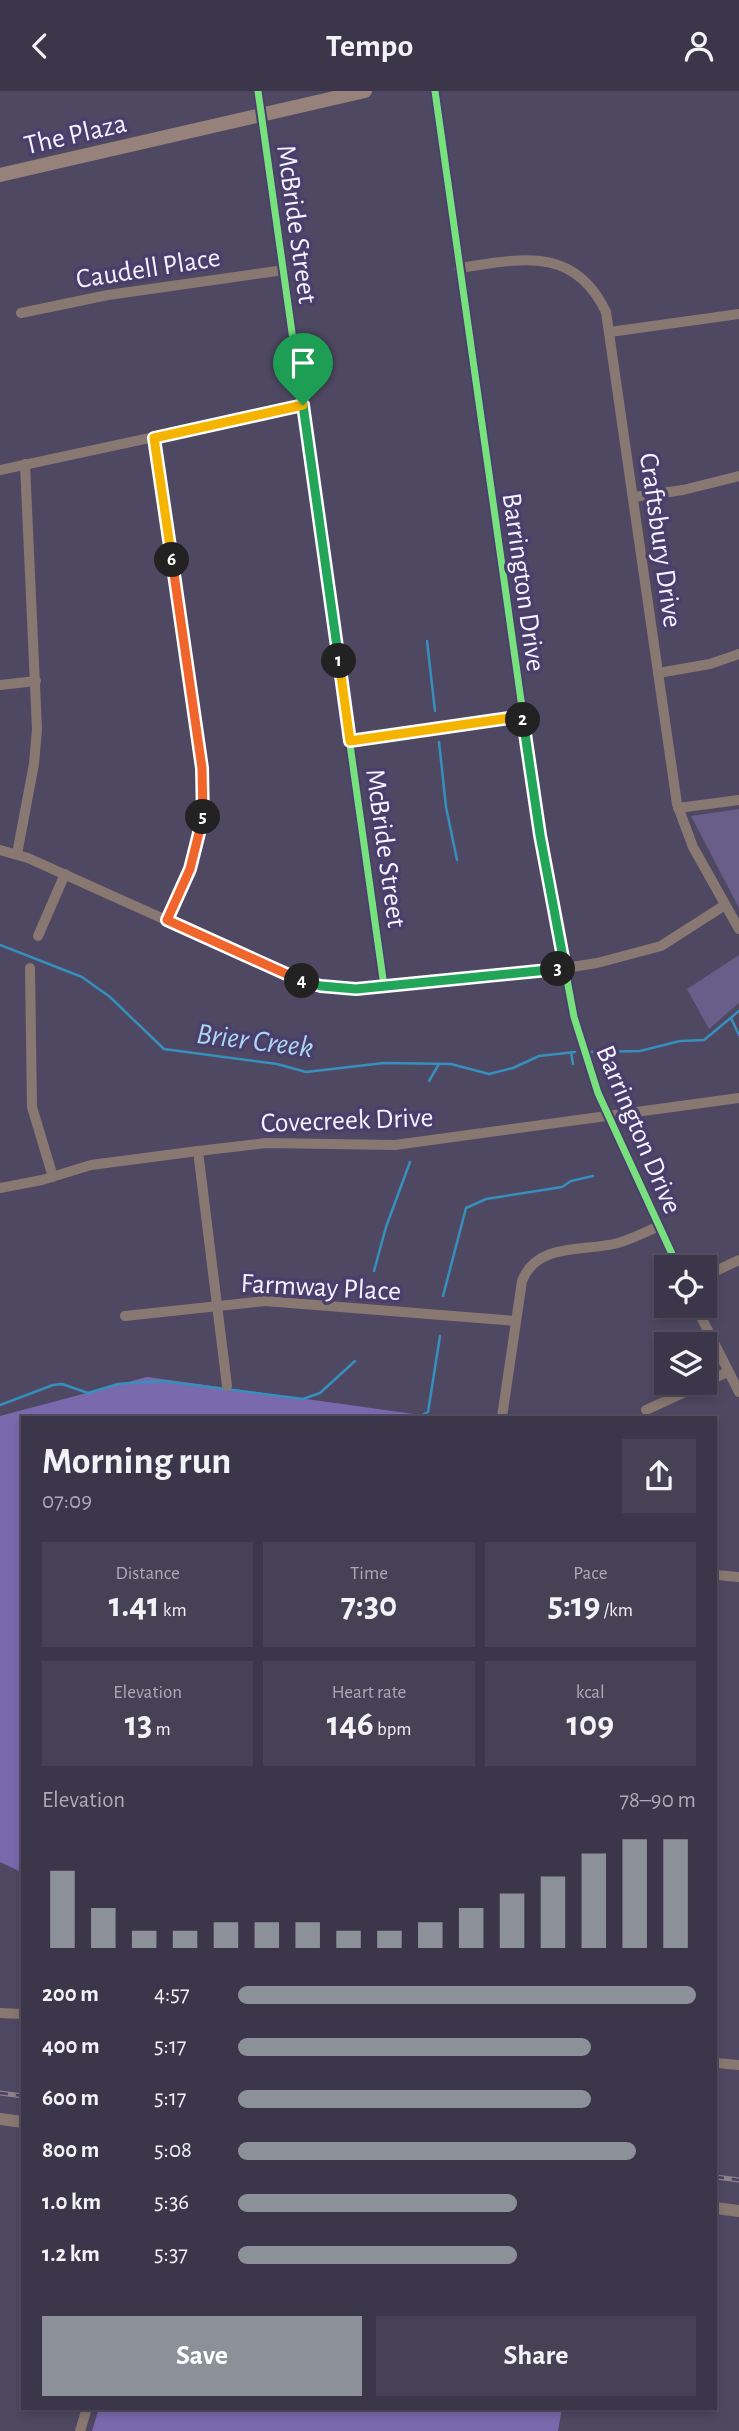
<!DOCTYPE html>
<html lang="en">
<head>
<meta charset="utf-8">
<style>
	body { margin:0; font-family:"Alegreya Sans",sans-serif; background:#464154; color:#f1f3f6; height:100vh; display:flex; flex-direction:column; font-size:26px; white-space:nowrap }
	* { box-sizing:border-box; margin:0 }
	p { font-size:23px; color:#acabb5 }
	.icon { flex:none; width:38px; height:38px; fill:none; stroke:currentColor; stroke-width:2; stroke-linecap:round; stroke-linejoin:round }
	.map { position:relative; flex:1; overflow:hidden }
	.panel { position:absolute; left:21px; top:1325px; width:696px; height:994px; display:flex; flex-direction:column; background:#3b364a; border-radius:0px; box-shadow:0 4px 10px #0003,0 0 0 2px #545062 }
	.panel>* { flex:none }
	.fabs { position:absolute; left:654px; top:1164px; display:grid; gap:14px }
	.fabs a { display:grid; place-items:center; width:63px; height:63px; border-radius:0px; background:#3b364a; box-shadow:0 4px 10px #0003,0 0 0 2px #545062; font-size:35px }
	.pin { position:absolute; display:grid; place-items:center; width:60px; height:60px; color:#fff; margin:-72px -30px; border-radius:50% 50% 50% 0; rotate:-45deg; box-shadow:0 0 7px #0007 }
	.pin .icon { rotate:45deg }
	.km { position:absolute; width:35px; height:35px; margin:-18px; border-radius:50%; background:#222; color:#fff; font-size:19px; line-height:35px; text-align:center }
	.round { display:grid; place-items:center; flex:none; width:74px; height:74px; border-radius:0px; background:#464154 }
	.overview { display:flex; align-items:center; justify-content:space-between; height:119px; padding:0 21px }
	h1 { font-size:38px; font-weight:700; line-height:52px }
	.metrics { display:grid; grid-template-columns:repeat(3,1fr); gap:10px; height:119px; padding:7px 21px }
	.metrics div { display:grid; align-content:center; border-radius:0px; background:#464154; text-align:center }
	.metrics b { font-size:35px; font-weight:700 }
	.metrics small { font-size:19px; font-weight:400 }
	.metrics p { font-size:19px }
	.chart { height:196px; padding:14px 21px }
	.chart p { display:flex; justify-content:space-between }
	.chart svg { width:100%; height:126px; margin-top:7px; stroke:#8c9099; stroke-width:6 }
	.action { display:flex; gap:14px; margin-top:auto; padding:14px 21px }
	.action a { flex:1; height:80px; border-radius:0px; background:#8c9099; color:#fff; font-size:28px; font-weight:700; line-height:80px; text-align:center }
	.action a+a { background:#464154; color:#f1f3f6 }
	ul { padding:0 21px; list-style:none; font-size:23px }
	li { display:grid; grid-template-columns:112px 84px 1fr; align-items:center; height:52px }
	li i { height:18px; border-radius:9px; background:#8c9099 }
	header { display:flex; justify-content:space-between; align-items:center; height:91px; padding:0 21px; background:#3b364a; font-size:32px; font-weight:700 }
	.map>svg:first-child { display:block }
	.green { fill:#685e89 }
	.forest { fill:#7a69ad }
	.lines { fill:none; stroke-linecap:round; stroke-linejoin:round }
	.stream { stroke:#368fbc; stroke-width:2.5 }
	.minor { stroke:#897872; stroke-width:10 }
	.tertiary { stroke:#897872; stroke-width:12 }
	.secondary { stroke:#96827a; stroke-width:14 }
	.rail-casing { stroke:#8e8488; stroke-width:5 }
	.rail { stroke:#4a3e6d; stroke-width:2.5; stroke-dasharray:8; stroke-linecap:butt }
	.cycleway-casing { stroke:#4a3e6d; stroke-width:11 }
	.cycleway { stroke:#77e17e; stroke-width:7 }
	.split-1-casing { stroke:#fff; stroke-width:14 }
	.split-2-casing { stroke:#fff; stroke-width:14 }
	.split-3-casing { stroke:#fff; stroke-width:14 }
	.split-4-casing { stroke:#fff; stroke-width:14 }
	.split-5-casing { stroke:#fff; stroke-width:14 }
	.split-6-casing { stroke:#fff; stroke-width:14 }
	.split-7-casing { stroke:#fff; stroke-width:14 }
	.split-1 { stroke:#22a559; stroke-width:9 }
	.split-2 { stroke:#f5b400; stroke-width:9 }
	.split-3 { stroke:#22a559; stroke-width:9 }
	.split-4 { stroke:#22a559; stroke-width:9 }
	.split-5 { stroke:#f0652b; stroke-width:9 }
	.split-6 { stroke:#f0652b; stroke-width:9 }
	.split-7 { stroke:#f5b400; stroke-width:9 }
	.labels { text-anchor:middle; stroke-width:7; stroke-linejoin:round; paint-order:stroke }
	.street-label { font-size:28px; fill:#f5f3ff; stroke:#4a3e6d }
	.water-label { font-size:30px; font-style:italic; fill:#add8f2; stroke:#4a3e6d }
</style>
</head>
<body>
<header><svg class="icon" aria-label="back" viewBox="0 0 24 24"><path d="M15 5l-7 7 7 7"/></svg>Tempo<svg class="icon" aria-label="person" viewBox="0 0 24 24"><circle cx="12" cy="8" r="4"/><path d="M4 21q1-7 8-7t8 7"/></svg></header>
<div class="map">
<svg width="739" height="2340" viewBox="0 0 739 2340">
	<rect width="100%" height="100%" fill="#4f4862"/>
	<!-- green -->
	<g class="green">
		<path d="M 739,718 L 739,817 L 691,725 Z"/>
		<path d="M 739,864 L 739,912 L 709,938 L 687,898 Z"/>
	</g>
	<!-- forest -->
	<g class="forest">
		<path d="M 147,1286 L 414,1323 L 413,1326 L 23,1326 L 23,1782 L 0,1771 L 0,1325 Z"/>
		<path d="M 99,2317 L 562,2317 L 558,2340 L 92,2340 Z"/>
	</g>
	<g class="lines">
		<!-- stream -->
		<g class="stream">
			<path d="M 427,550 L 435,620"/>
			<path d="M 439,651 L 446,716 L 457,769"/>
			<path d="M 0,854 L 82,886 L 110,906 L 164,958 L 277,973 L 306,981 L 384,972 L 451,973 L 489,983 L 513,977 L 539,965 L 575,961"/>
			<path d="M 731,927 L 739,944"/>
			<path d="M 571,961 L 573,973"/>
			<path d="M 591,961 L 640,960 L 680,950 L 704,949 L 739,920"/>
			<path d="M 429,990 L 439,973"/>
			<path d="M 374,1180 L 386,1136 L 410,1071"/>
			<path d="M 443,1205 L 466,1117 L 486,1108 L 562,1096 L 571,1090 L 593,1085"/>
			<path d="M 0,1314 L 53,1294 L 62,1293 L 88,1302 L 118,1293 L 162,1290 L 303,1308 L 320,1302 L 355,1270"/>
			<path d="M 418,1326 L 428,1321 L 440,1245"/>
		</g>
		<!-- minor -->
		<g class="minor">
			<path d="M 258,0 L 384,895"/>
			<path d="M 435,0 L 540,744 L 574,926 L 598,1002 L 678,1176"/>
			<path d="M 459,177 C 520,168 574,154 606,221 L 677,713 L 693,756 L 739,838"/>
			<path d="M 21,222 L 108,204 L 284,179"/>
			<path d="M 610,241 L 739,223"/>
			<path d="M 154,347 L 204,703 L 197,758 L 167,829"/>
			<path d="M 0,379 L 303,314"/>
			<path d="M 634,406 L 683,399 L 739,385"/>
			<path d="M 658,582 L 710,573 L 739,563"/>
			<path d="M 0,594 L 36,590"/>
			<path d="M 350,650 L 523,625"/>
			<path d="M 678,717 L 739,709"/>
			<path d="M 0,759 L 28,767 L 295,887 L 321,895 L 356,898 L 534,882 L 597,872 L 661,855 L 725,814"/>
			<path d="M 17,763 L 34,673 L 37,638 L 25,373"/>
			<path d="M 38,845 L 65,783"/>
			<path d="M 30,877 L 32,1016 L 53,1086"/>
			<path d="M 198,1060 L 227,1295"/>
			<path d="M 0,1097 L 42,1089 L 91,1074 L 198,1060 L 266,1052 L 395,1054 L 739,1007"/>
			<path d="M 705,1185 L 739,1169"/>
			<path d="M 695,1214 L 739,1301"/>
			<path d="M 125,1225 L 265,1210 L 516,1230"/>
			<path d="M 705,1291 L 728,1281"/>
			<path d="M 646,1319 L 705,1292"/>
			<path d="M 502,1326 L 522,1190 C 537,1151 584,1161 618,1152 C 632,1148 646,1141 659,1135"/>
			<path d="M 716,1484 L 739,1486"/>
			<path d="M 0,1922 L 23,1923"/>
			<path d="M 716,1972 L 739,1974"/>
			<path d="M 80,2340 L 87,2317"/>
		</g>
		<!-- tertiary -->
		<g class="tertiary">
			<path d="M 0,2028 L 23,2031"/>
			<path d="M 716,2117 L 739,2120"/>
		</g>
		<!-- secondary -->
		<path class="secondary" d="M 0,84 L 365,0"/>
		<!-- rail casing -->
		<g class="rail-casing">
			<g id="rail">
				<path d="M 0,2002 L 23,2005"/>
				<path d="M 716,2086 L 739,2089"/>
			</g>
		</g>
		<!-- rail -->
		<use href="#rail" class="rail"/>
		<!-- cycleway casing -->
		<g class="cycleway-casing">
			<g id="cycleway">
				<path d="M 258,0 L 384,895"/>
				<path d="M 435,0 L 540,744 L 574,926 L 598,1002 L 678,1176"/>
			</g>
		</g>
		<!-- cycleway -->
		<use href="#cycleway" class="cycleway"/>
	</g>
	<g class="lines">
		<!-- split-1 casing -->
		<g class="split-1-casing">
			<path id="split-1" d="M 303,314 L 339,570"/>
		</g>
		<!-- split-2 casing -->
		<g class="split-2-casing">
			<path id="split-2" d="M 339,570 L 350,650 L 523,625 L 523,629"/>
		</g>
		<!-- split-3 casing -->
		<g class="split-3-casing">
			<path id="split-3" d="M 523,629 L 540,744 L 565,877 L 558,878"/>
		</g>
		<!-- split-4 casing -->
		<g class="split-4-casing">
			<path id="split-4" d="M 302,890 L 321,895 L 356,898 L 558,878"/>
		</g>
		<!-- split-5 casing -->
		<g class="split-5-casing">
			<path id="split-5" d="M 203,726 L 190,778 L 167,829 L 302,890"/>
		</g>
		<!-- split-6 casing -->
		<g class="split-6-casing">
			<path id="split-6" d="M 172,469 L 202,677 L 203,726"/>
		</g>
		<!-- split-7 casing -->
		<g class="split-7-casing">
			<path id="split-7" d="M 172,469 L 154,347 L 303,314"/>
		</g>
		<!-- split-1 -->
		<use href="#split-1" class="split-1"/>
		<!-- split-2 -->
		<use href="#split-2" class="split-2"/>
		<!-- split-3 -->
		<use href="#split-3" class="split-3"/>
		<!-- split-4 -->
		<use href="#split-4" class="split-4"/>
		<!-- split-5 -->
		<use href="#split-5" class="split-5"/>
		<!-- split-6 -->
		<use href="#split-6" class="split-6"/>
		<!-- split-7 -->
		<use href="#split-7" class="split-7"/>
	</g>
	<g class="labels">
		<!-- street labels -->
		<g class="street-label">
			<text transform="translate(75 42) rotate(-13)" y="10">The Plaza</text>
			<text transform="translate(298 133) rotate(82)" y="10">McBride Street</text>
			<text transform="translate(148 176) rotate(-9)" y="10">Caudell Place</text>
			<text transform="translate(662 449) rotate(82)" y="10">Craftsbury Drive</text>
			<text transform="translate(525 491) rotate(82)" y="10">Barrington Drive</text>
			<text transform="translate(387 757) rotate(82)" y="10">McBride Street</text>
			<text transform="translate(347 1028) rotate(-2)" y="10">Covecreek Drive</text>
			<text transform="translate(640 1038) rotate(67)" y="10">Barrington Drive</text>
			<text transform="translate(321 1195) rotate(3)" y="10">Farmway Place</text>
		</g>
		<!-- water labels -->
		<g class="water-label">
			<text transform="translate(255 949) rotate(7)" y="10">Brier Creek</text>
		</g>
	</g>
</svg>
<div class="fabs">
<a><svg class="icon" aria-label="locate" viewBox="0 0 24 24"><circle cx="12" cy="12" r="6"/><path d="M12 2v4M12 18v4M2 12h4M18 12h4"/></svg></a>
<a><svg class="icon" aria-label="layers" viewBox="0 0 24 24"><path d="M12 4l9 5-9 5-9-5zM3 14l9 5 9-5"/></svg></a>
</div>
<div class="pin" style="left:303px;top:314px;background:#1e9e55"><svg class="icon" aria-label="arrive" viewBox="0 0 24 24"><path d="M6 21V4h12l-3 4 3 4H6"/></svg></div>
<b class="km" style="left:339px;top:570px">1</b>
<b class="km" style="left:523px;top:629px">2</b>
<b class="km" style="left:558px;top:878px">3</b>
<b class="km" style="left:302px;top:890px">4</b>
<b class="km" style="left:203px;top:726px">5</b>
<b class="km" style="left:172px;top:469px">6</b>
<section class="panel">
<div class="overview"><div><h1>Morning run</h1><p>07:09</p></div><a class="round"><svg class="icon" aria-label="share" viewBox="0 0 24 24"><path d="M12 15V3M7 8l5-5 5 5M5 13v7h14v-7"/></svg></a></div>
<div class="metrics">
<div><p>Distance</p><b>1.41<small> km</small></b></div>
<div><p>Time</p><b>7:30</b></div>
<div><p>Pace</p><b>5:19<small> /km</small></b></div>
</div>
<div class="metrics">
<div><p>Elevation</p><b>13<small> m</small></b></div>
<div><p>Heart rate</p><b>146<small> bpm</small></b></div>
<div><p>kcal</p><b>109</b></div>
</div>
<div class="chart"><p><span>Elevation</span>78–90 m</p>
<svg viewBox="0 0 160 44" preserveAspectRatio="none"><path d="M5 44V17M15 44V30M25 44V38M35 44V38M45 44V35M55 44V35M65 44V35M75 44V38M85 44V38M95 44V35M105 44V30M115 44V25M125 44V19M135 44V11M145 44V6M155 44V6"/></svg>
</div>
<ul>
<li><b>200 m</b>4:57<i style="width:100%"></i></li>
<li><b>400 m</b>5:17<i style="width:77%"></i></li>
<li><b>600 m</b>5:17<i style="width:77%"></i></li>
<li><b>800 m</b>5:08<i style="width:87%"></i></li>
<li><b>1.0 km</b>5:36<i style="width:61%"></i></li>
<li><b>1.2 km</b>5:37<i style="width:61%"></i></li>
</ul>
<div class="action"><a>Save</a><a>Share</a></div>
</section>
</div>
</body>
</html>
